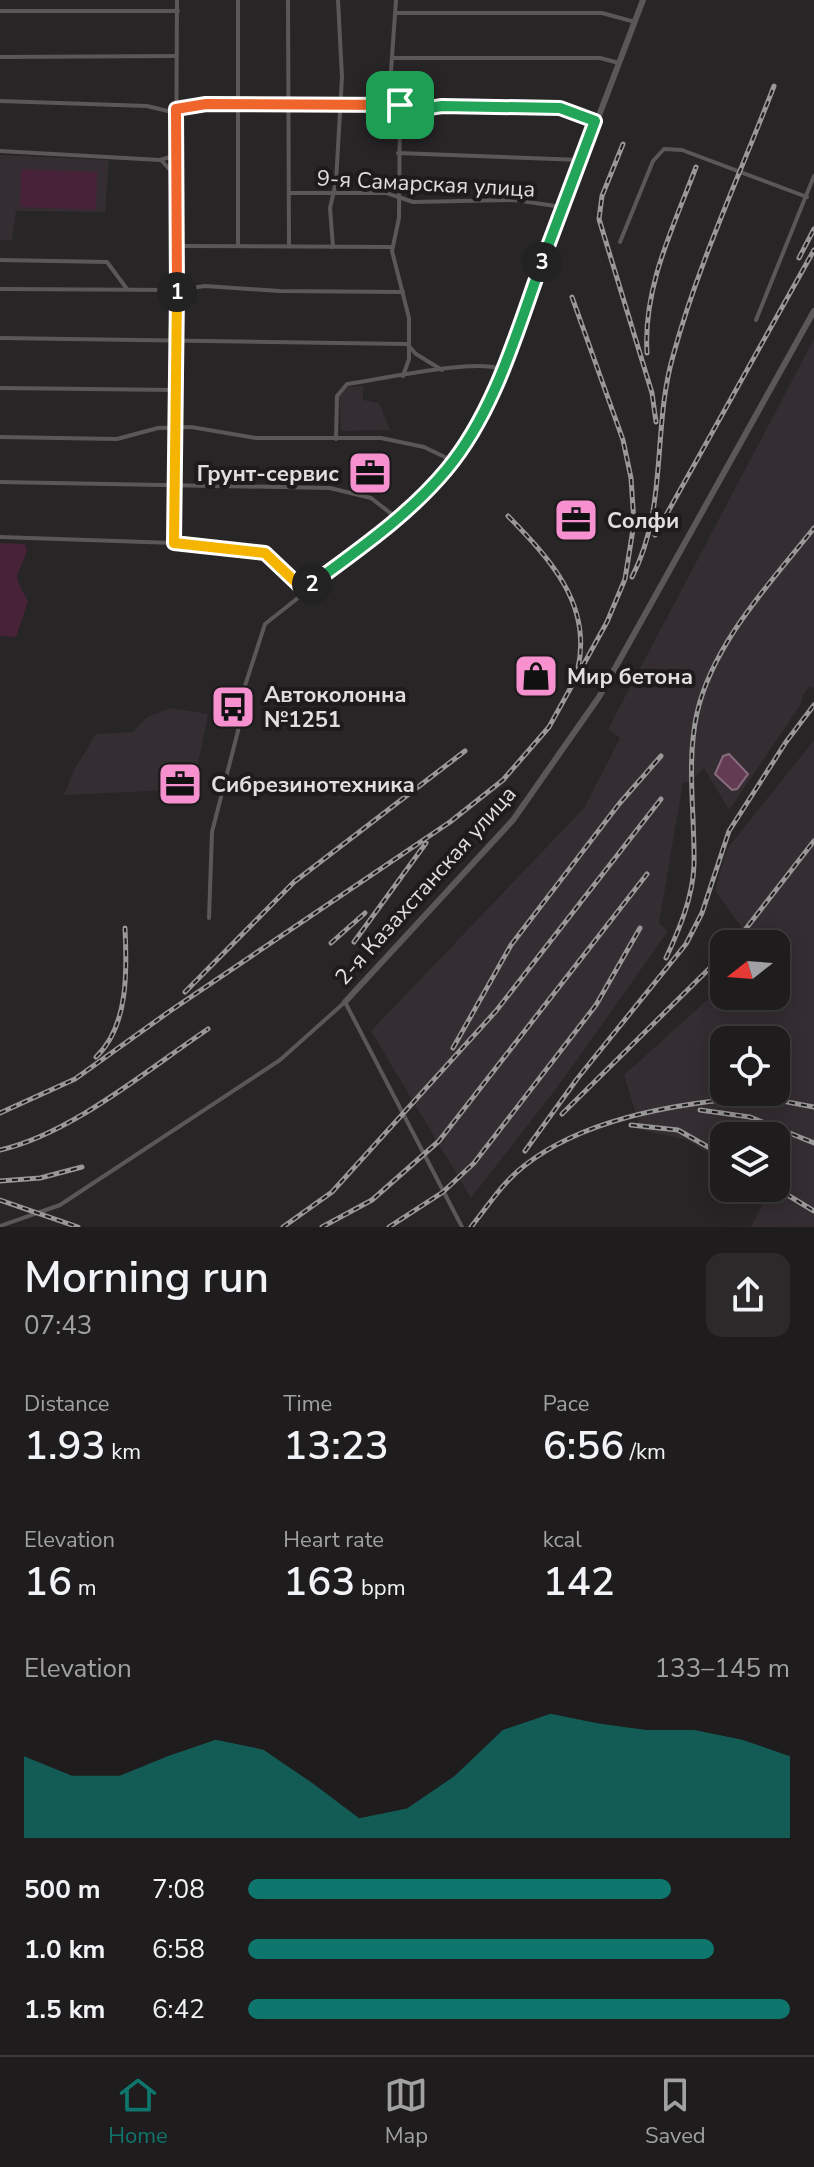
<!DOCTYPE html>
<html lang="en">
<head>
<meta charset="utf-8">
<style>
	body { margin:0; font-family:"Nunito Sans",sans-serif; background:#2b2929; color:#f1f3f6; height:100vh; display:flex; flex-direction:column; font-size:30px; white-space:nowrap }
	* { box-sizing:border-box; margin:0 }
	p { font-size:26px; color:#a1a1a3 }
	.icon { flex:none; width:44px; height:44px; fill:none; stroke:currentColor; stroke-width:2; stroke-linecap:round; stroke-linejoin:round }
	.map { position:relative; height:1227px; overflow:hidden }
	.side { display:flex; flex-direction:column; background:#1e1c1c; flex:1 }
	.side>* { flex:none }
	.needle { width:52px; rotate:253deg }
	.buttons { position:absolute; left:710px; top:930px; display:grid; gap:16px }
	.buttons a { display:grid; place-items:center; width:80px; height:80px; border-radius:16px; background:#1e1c1c; box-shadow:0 4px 20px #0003,0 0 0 2px #3c3a3b; font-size:40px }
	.pin { position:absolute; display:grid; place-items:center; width:68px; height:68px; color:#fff; margin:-34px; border-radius:16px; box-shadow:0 4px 12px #0006 }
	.km { position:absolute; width:40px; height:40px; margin:-20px; border-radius:50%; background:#222; color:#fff; font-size:22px; line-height:40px; text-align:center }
	.round { display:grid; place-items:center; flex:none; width:84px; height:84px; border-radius:16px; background:#2b2929 }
	.head { display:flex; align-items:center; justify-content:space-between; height:136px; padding:0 24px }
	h1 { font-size:44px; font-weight:600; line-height:60px }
	.figures { display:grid; grid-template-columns:repeat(3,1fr); gap:12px; height:136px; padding:8px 24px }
	.figures div { display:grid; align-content:center }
	.figures b { font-size:40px; font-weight:600 }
	.figures small { font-size:22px; font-weight:400 }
	.figures p { font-size:22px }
	.chart { height:224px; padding:16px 24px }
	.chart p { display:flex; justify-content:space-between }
	.chart svg { width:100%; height:144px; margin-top:8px; fill:#0f766e; opacity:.7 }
	ul { padding:0 24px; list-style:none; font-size:26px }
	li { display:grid; grid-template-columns:128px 96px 1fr; align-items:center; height:60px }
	li i { height:20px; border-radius:10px; background:#0f766e }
	.tabs { display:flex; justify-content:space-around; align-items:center; height:112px; border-top:2px solid #3c3a3b; background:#1e1c1c; font-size:22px; color:#a1a1a3 }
	.tabs a { display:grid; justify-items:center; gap:4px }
	.tabs .on { color:#0f766e }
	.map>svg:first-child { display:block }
	.built { fill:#342d32; fill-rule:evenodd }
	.green { fill:#472239 }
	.water { fill:#633c54; stroke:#886d7e; stroke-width:2 }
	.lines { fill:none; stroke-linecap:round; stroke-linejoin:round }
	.minor { stroke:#5b5759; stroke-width:4 }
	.tertiary { stroke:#5b5759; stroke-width:6 }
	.rail-casing { stroke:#999798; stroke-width:5 }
	.rail { stroke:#1e1b1d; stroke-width:2; stroke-dasharray:6; stroke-linecap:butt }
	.split-1-casing { stroke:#fff; stroke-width:16 }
	.split-2-casing { stroke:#fff; stroke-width:16 }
	.split-3-casing { stroke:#fff; stroke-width:16 }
	.split-4-casing { stroke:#fff; stroke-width:16 }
	.split-1 { stroke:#f0652b; stroke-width:10 }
	.split-2 { stroke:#f5b400; stroke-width:10 }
	.split-3 { stroke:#22a559; stroke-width:10 }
	.split-4 { stroke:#22a559; stroke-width:10 }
	.labels { text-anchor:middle; stroke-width:8; stroke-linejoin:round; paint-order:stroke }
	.street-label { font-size:22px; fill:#e0dedf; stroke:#1e1b1d }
	.poi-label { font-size:22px; font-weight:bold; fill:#e0dedf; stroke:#1e1b1d; text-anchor:start }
</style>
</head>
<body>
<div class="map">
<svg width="814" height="1227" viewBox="0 0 814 1227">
	<rect width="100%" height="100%" fill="#282526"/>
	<!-- built -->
	<g class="built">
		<path d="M 0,155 L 109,160 L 105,212 L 16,211 L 12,240 L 0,240 Z"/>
		<path d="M 814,339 L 814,688 L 810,686 L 803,695 L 801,704 L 729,810 L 704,768 L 690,782 L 683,782 L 659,924 L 668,931 L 562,1081 L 471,1198 L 371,1031 L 584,808 L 620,738 L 608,729 Z"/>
		<path d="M 363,386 L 363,400 L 379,403 L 390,430 L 341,431 L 339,396 L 347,387 Z"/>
		<path d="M 170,708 L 208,714 L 193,789 L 64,795 L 74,770 L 96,734 L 133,732 L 147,717 Z"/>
		<path d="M 814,740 L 814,1227 L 751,1227 L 770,1188 L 776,1188 L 776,1136 L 724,1136 L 724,1162 L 685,1139 L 641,1130 L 624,1075 L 724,985 L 724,996 L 776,996 L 776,944 L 753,944 L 715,890 L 727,849 ZM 724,1040 L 776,1040 L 776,1092 L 724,1092 Z"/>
	</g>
	<!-- green -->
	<g class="green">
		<path d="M 21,169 L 97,172 L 96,210 L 20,207 Z"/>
		<path d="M 0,543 L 25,544 L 27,550 C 19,577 10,571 28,601 L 16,637 L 0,636 Z"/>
	</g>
	<!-- water -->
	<path class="water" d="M 729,754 L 748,774 L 737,789 L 732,790 L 715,774 L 723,756 Z"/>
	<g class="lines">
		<!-- minor -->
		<g class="minor">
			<path d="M 238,0 L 238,246"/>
			<path d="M 288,0 L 289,245"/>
			<path d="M 396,0 L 391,71 L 400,105 L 399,218 L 392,251 L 409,318 L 409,359 L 403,376"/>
			<path d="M 0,11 L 178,11"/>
			<path d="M 396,13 L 602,13 L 635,22"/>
			<path d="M 0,57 L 177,56"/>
			<path d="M 394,58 L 600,58 L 619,63"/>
			<path d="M 0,101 L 147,106 L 168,111 L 206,104 L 400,105 C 416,109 427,107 443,106 C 492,103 549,102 595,121"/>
			<path d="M 0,151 L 160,160 L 177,155"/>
			<path d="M 398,153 L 581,160"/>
			<path d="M 162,161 L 177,178"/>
			<path d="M 289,193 L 387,193 L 413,202 L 515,200 L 562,207"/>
			<path d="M 620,242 L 653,161 L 664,149 L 682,150 L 807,197"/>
			<path d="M 178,246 L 391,247"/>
			<path d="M 333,247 L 330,208 L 336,182 L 342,77 L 338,0"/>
			<path d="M 0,260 L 107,262 L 127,289"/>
			<path d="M 0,289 L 177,290 L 205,286 L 280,291 L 403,292"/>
			<path d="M 756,320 L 814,176"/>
			<path d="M 0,338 L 407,344 L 416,354 L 442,370"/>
			<path d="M 0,388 L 175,390"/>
			<path d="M 0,437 L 117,439 L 158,428 L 191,427 L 256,438 L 381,438 L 424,447 L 453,461 L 398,519 L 265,624 L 243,692 L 238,731 L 212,832 L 209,918"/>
			<path d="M 336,439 L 337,396 L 347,384 C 378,380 475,358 500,369"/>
			<path d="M 0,482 L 330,488 L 371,498 L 398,519"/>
			<path d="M 0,537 L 174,543 L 260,552 L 272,558 L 304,590"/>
			<path d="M 174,543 L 177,0"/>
			<path d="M 0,1226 L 60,1205 L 280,1060 L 345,1002 L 462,1227"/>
		</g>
		<!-- tertiary -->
		<g class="tertiary">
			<path d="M 453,461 L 474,429 L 509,352 L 643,0"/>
			<path d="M 345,1002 L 513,820 L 599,697 L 814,311"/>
		</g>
		<!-- rail casing -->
		<g class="rail-casing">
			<g id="rail">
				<path d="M 623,144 L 602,196 L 599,219 L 652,393 L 656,422"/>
				<path d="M 799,258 L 814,229"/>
				<path d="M 647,353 C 643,287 673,228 696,167"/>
				<path d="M 508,516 C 550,559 592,604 578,668"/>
				<path d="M 655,535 L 814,250"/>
				<path d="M 632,577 C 668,508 652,429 673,356 C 698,264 740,175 774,86"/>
				<path d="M 354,942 L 426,843"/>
				<path d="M 331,943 L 365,913"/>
				<path d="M 734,944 L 814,841"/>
				<path d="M 666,958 C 679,930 693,897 694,865 C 695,815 686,763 697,713 C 713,643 771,582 814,528"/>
				<path d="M 185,992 L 294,882 L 465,751"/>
				<path d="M 453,1048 L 511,945 L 619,804 L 661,756"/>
				<path d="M 96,1057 C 129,1026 127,969 125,928"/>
				<path d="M 700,1110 L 750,1117 L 814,1143"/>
				<path d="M 0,1113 L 75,1079 L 170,1011 L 450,822 L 503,780 L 549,727 L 607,622 L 625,579 L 634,523 L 631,478 L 623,440 L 572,297"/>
				<path d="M 562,1114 L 724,954"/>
				<path d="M 631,1125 L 678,1130 L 724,1156"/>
				<path d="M 0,1150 C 71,1134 147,1070 208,1029"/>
				<path d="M 525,1151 L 577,1079 L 686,944 L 702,913 L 729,831 L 786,742 L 814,705"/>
				<path d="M 0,1181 L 40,1178 L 82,1167"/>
				<path d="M 776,1188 L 814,1211"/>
				<path d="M 0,1200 L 78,1227"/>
				<path d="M 283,1227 L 332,1192 L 496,1011 L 661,799"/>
				<path d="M 322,1227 L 372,1200 L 439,1141 L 647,874"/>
				<path d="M 389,1227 L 443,1192 L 474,1163 L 596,1005 L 640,928"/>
				<path d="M 471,1227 C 488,1206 503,1182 524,1166 C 582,1120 669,1105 741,1098 L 761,1097 L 814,1107"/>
			</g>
		</g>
		<!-- rail -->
		<use href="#rail" class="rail"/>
	</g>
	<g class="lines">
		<!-- split-1 casing -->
		<g class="split-1-casing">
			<path id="split-1" d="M 177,292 L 176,109 L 206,104 L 400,105"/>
		</g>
		<!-- split-2 casing -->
		<g class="split-2-casing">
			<path id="split-2" d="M 177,292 L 174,543 L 265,553 L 304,590 L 312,584"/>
		</g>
		<!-- split-3 casing -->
		<g class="split-3-casing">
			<path id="split-3" d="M 312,584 C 359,549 409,515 447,469 C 495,411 517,331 542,262"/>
		</g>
		<!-- split-4 casing -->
		<g class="split-4-casing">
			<path id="split-4" d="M 400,105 L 423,109 L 442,106 L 560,108 L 595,121 L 542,262"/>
		</g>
		<!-- split-1 -->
		<use href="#split-1" class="split-1"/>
		<!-- split-2 -->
		<use href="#split-2" class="split-2"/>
		<!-- split-3 -->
		<use href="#split-3" class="split-3"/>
		<!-- split-4 -->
		<use href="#split-4" class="split-4"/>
	</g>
	<!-- icons -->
	<defs>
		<g id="office-square" transform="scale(2.3)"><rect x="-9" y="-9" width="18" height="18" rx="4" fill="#f690cf" stroke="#1e1b1d"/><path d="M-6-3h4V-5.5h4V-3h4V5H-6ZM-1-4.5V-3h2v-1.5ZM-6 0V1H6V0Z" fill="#111"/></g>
		<g id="shop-square" transform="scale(2.3)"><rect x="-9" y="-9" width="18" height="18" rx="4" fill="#f690cf" stroke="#1e1b1d"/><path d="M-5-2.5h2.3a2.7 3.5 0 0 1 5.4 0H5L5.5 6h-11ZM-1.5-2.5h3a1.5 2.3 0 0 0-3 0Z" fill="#111"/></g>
		<g id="bus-square" transform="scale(2.3)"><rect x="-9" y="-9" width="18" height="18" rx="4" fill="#f690cf" stroke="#1e1b1d"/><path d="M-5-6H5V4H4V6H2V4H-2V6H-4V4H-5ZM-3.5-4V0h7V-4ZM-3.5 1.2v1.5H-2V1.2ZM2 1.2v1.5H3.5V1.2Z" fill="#111"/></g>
	</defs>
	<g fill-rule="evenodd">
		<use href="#office-square" x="370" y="473"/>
		<use href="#office-square" x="576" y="520"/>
		<use href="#shop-square" x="536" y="676"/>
		<use href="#bus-square" x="233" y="707"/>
		<use href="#office-square" x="180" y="784"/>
	</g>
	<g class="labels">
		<!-- street labels -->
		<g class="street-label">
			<text transform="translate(426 183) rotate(3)" y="8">9-я Самарская улица</text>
			<text transform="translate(425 885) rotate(-48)" y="8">2-я Казахстанская улица</text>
		</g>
		<!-- poi labels -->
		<g class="poi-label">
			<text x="339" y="481" text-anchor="end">Грунт-сервис</text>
			<text x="607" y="528">Солфи</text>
			<text x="567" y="684">Мир бетона</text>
			<text x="264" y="702">Автоколонна<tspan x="264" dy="25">№1251</tspan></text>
			<text x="211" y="792">Сибрезинотехника</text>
		</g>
	</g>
</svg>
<div class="buttons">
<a><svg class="needle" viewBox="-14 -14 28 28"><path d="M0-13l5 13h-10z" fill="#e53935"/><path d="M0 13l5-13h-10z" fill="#a1a1a3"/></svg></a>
<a><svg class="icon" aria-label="locate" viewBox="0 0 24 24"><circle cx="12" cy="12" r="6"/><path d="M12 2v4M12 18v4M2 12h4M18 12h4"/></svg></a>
<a><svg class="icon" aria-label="layers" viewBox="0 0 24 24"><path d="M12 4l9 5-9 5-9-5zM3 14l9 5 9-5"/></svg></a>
</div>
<div class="pin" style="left:400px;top:105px;background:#1e9e55"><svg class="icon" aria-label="arrive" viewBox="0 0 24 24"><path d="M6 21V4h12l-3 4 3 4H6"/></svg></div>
<b class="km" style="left:177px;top:292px">1</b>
<b class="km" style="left:312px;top:584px">2</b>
<b class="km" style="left:542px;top:262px">3</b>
</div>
<section class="side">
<div class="head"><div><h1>Morning run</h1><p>07:43</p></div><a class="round"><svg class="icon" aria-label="share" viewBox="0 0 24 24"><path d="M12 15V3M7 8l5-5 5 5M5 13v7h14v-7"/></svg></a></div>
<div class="figures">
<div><p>Distance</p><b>1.93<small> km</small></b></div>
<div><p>Time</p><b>13:23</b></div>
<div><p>Pace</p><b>6:56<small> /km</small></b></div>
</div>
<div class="figures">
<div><p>Elevation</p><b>16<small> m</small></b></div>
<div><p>Heart rate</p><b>163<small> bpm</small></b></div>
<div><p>kcal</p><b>142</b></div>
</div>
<div class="chart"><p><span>Elevation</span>133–145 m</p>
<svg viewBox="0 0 160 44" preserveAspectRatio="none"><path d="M0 44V19L10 25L20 25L30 19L40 14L50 17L60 27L70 38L80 35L90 25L100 11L110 6L120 9L130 11L140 11L150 14L160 19V44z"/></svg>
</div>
<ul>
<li><b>500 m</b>7:08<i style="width:78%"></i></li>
<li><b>1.0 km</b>6:58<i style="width:86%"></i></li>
<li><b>1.5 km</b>6:42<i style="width:100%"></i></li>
</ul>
</section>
<nav class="tabs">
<a class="on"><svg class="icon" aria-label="home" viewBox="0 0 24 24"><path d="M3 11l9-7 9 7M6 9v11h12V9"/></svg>Home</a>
<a><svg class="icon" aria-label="map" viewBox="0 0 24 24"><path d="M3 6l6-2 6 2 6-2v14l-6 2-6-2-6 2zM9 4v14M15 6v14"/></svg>Map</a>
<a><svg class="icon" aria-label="saved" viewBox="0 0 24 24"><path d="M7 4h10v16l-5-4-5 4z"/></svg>Saved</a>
</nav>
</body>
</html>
